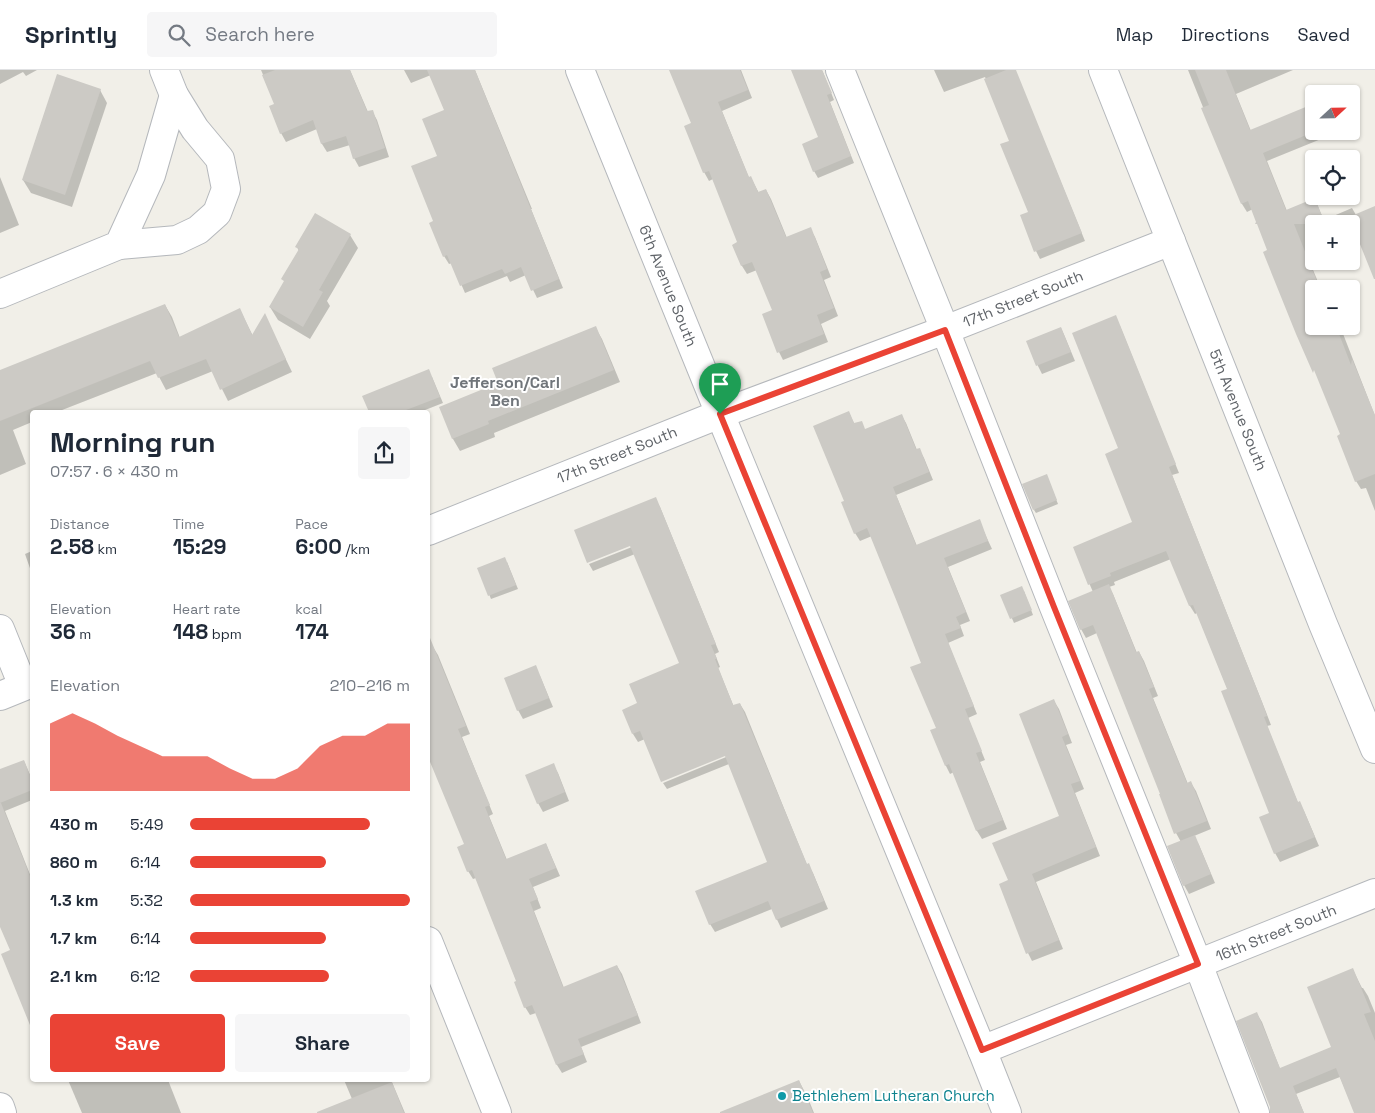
<!DOCTYPE html>
<html lang="en">
<head>
<meta charset="utf-8">
<style>
	body { margin:0; font-family:"Space Grotesk",sans-serif; background:#f6f6f7; color:#1f2937; height:100vh; display:flex; flex-direction:column; font-size:19px; white-space:nowrap }
	* { box-sizing:border-box; margin:0 }
	p { font-size:16px; color:#747a83 }
	.icon { flex:none; width:28px; height:28px; fill:none; stroke:currentColor; stroke-width:2; stroke-linecap:round; stroke-linejoin:round }
	.map { position:relative; flex:1; overflow:hidden }
	.details { position:absolute; left:30px; top:340px; width:400px; height:672px; display:flex; flex-direction:column; background:#fff; border-radius:5px; box-shadow:0 1px 4px #0004 }
	.details>* { flex:none }
	.needle { width:32px; rotate:68deg }
	.controls { position:absolute; left:1305px; top:15px; display:grid; gap:10px }
	.controls a { display:grid; place-items:center; width:55px; height:55px; border-radius:5px; background:#fff; box-shadow:0 1px 4px #0004; font-size:25px }
	.pin { position:absolute; display:grid; place-items:center; width:42px; height:42px; color:#fff; margin:-51px -21px; border-radius:50% 50% 50% 0; rotate:-45deg; box-shadow:0 0 5px #0007 }
	.pin .icon { rotate:45deg }
	.round { display:grid; place-items:center; flex:none; width:52px; height:52px; border-radius:5px; background:#f6f6f7 }
	.overview { display:flex; align-items:center; justify-content:space-between; height:85px; padding:0 20px }
	h1 { font-size:28px; font-weight:700; line-height:38px }
	.stats { display:grid; grid-template-columns:repeat(3,1fr); gap:8px; height:85px; padding:5px 20px }
	.stats div { display:grid; align-content:center }
	.stats b { font-size:21px; font-weight:700 }
	.stats small { font-size:14px; font-weight:400 }
	.stats p { font-size:14px }
	.chart { height:140px; padding:10px 20px }
	.chart p { display:flex; justify-content:space-between }
	.chart svg { width:100%; height:90px; margin-top:5px; fill:#ea4335; opacity:.7 }
	.button { display:flex; gap:10px; margin-top:auto; padding:10px 20px }
	.button a { flex:1; height:58px; border-radius:5px; background:#ea4335; color:#fff; font-size:20px; font-weight:700; line-height:58px; text-align:center }
	.button a+a { background:#f6f6f7; color:#1f2937 }
	ul { padding:0 20px; list-style:none; font-size:16px }
	li { display:grid; grid-template-columns:80px 60px 1fr; align-items:center; height:38px }
	li i { height:12px; border-radius:6px; background:#ea4335 }
	header { display:flex; align-items:center; gap:30px; box-sizing:border-box; height:70px; padding:0 25px; background:#fff; border-bottom:1px solid #e0e1e3 }
	header strong { font-size:24px }
	nav { display:flex; gap:28px; margin-inline-start:auto; font-size:18px }
	.search { width:350px; height:45px; background:#f6f6f7; display:flex; align-items:center; gap:12px; box-sizing:border-box; padding:0 18px; border-radius:5px; color:#747a83; font-size:19px }
	.map>svg:first-child { display:block }
	.shadow { fill:#0003 }
	.building { fill:#cccac5 }
	.lines { fill:none; stroke-linecap:round; stroke-linejoin:round }
	.minor-casing { stroke:#b5b8bc; stroke-width:30 }
	.minor { stroke:#fff; stroke-width:28 }
	.route-casing { stroke:#fff; stroke-width:10 }
	.route { stroke:#ea4335; stroke-width:6 }
	.culture-dot { fill:#0f9aa8; stroke:#fff; stroke-width:2 }
	.labels { text-anchor:middle; stroke-width:4; stroke-linejoin:round; paint-order:stroke }
	.street-label { font-size:15px; fill:#5f6368; stroke:#fff }
	.culture-label { font-size:15px; fill:#0d838f; stroke:#fff; text-anchor:start }
	.neighbourhood-label { font-size:16px; font-weight:bold; fill:#70757a; stroke:#fff }
</style>
</head>
<body>
<header>
<strong>Sprintly</strong>
<div class="search"><svg class="icon" aria-label="search" viewBox="0 0 24 24"><circle cx="10" cy="10" r="6"/><path d="M15 15l6 6"/></svg>Search here</div>
<nav><a>Map</a><a>Directions</a><a>Saved</a></nav>
</header>
<div class="map">
<svg width="1375" height="1043" viewBox="0 0 1375 1043">
	<rect width="100%" height="100%" fill="#f1efe8"/>
	<!-- shadow -->
	<g class="shadow">
		<path d="M 0,0 L 37,0 L 26,6 L 23,2 L 0,14 Z"/>
		<path d="M 261,0 L 350,0 L 368,42 L 372,41 L 377,50 L 389,87 L 359,97 L 354,88 L 350,75 L 327,82 L 322,74 L 317,59 L 286,72 L 281,63 L 276,35 Z"/>
		<path d="M 404,0 L 475,0 L 532,139 L 531,139 L 563,218 L 537,228 L 526,205 L 510,212 L 507,206 L 465,223 L 452,193 L 449,194 L 444,186 L 435,152 L 439,86 L 445,41 L 431,5 L 411,13 Z"/>
		<path d="M 671,0 L 741,0 L 752,28 L 722,41 L 749,108 L 751,108 L 759,123 L 766,120 L 771,129 L 787,168 L 810,159 L 815,167 L 831,207 L 824,210 L 838,246 L 821,254 L 828,272 L 783,290 L 779,282 L 774,241 L 757,200 L 747,204 L 742,196 L 733,175 L 739,173 L 713,109 L 709,111 L 704,102 L 692,54 Z"/>
		<path d="M 807,0 L 822,0 L 823,2 L 834,30 L 830,32 L 854,93 L 818,108 L 814,101 L 820,68 Z"/>
		<path d="M 934,0 L 1015,0 L 1085,171 L 1040,189 L 1036,181 L 1029,143 L 1011,72 L 985,7 L 944,22 Z"/>
		<path d="M 1188,0 L 1293,0 L 1236,24 L 1251,61 L 1312,46 L 1314,50 L 1314,61 L 1318,61 L 1321,69 L 1267,91 L 1287,141 L 1315,130 L 1324,150 L 1352,138 L 1356,145 L 1375,137 L 1375,192 L 1361,174 L 1351,178 L 1351,154 L 1314,154 L 1314,191 L 1319,191 L 1311,195 L 1321,219 L 1314,219 L 1314,256 L 1340,256 L 1375,346 L 1375,441 L 1366,418 L 1361,419 L 1356,411 L 1341,365 L 1253,139 L 1247,142 L 1242,134 Z"/>
		<path d="M 100,20 L 107,33 L 72,137 L 31,123 L 23,110 Z"/>
		<path d="M 0,107 L 19,155 L 0,163 Z"/>
		<path d="M 350,165 L 358,178 L 327,231 L 330,236 L 310,269 L 278,250 L 270,237 L 285,212 L 283,209 L 299,181 L 297,177 Z"/>
		<path d="M 165,235 L 172,247 L 180,268 L 240,240 L 253,266 L 265,246 L 292,302 L 228,331 L 213,301 L 166,320 L 157,303 L 57,342 L 32,342 L 32,352 L 13,360 L 26,394 L 0,405 L 0,302 Z"/>
		<path d="M 1120,256 L 1179,403 L 1172,405 L 1266,642 L 1271,655 L 1267,656 L 1298,733 L 1299,732 L 1304,741 L 1319,776 L 1280,792 L 1275,783 L 1271,744 L 1228,620 L 1197,543 L 1195,544 L 1190,536 L 1171,489 L 1114,512 L 1115,515 L 1109,517 L 1113,524 L 1137,583 L 1139,582 L 1144,591 L 1158,626 L 1153,628 L 1188,714 L 1191,713 L 1196,721 L 1211,759 L 1194,766 L 1199,775 L 1215,813 L 1189,824 L 1184,815 L 1181,772 L 1176,763 L 1162,724 L 1097,563 L 1086,568 L 1081,559 L 1093,522 L 1074,478 L 1134,453 L 1120,379 Z"/>
		<path d="M 595,257 L 602,269 L 620,312 L 494,363 L 495,367 L 460,381 L 453,369 L 441,338 L 500,314 Z"/>
		<path d="M 1061,258 L 1065,267 L 1075,291 L 1042,304 L 1038,296 L 1028,271 Z"/>
		<path d="M 432,307 L 443,333 L 420,342 L 371,342 L 364,326 Z"/>
		<path d="M 849,343 L 855,355 L 865,360 L 901,345 L 906,353 L 917,380 L 919,379 L 924,388 L 933,410 L 896,425 L 917,476 L 979,451 L 992,479 L 948,497 L 970,551 L 960,555 L 964,566 L 948,573 L 977,644 L 968,648 L 985,690 L 980,692 L 1007,759 L 982,769 L 977,761 L 954,702 L 950,704 L 946,696 L 923,594 L 872,466 L 860,471 L 855,463 L 845,431 Z"/>
		<path d="M 1048,409 L 1058,434 L 1036,443 L 1034,440 Z"/>
		<path d="M 655,429 L 660,437 L 719,582 L 715,584 L 720,597 L 718,598 L 734,637 L 740,634 L 745,642 L 807,795 L 808,795 L 813,803 L 828,839 L 781,858 L 772,839 L 715,862 L 710,854 L 769,793 L 729,694 L 667,719 L 663,713 L 731,685 L 645,669 L 638,672 L 633,664 L 639,634 L 681,594 L 635,484 L 593,501 L 589,494 L 637,475 Z"/>
		<path d="M 32,481 L 32,504 L 25,484 Z"/>
		<path d="M 507,492 L 518,519 L 491,529 L 479,499 Z"/>
		<path d="M 1024,521 L 1033,545 L 1014,553 L 1002,526 Z"/>
		<path d="M 428,570 L 430,578 L 433,577 L 438,585 L 470,664 L 462,667 L 493,744 L 489,746 L 507,790 L 546,774 L 560,806 L 533,817 L 541,838 L 534,841 L 564,918 L 617,896 L 622,904 L 641,953 L 581,977 L 587,992 L 562,1003 L 557,995 L 536,943 L 530,945 L 525,937 L 517,912 L 476,808 L 473,809 L 468,801 L 466,775 L 428,682 Z"/>
		<path d="M 540,606 L 553,637 L 523,649 L 518,640 Z"/>
		<path d="M 1054,631 L 1059,639 L 1072,673 L 1066,675 L 1084,719 L 1075,723 L 1100,786 L 1036,812 L 1063,879 L 1032,891 L 1028,883 L 1009,811 L 1060,747 Z"/>
		<path d="M 24,691 L 32,710 L 32,730 L 5,741 L 31,807 L 32,806 L 32,929 L 0,853 L 0,701 Z"/>
		<path d="M 553,695 L 558,703 L 569,731 L 543,742 L 538,733 Z"/>
		<path d="M 1353,900 L 1362,918 L 1363,918 L 1368,926 L 1375,943 L 1375,1043 L 1355,1043 L 1340,1007 L 1296,1024 L 1304,1043 L 1271,1043 L 1257,944 L 1262,952 L 1280,999 L 1333,977 Z"/>
		<path d="M 68,1010 L 168,1010 L 181,1043 L 82,1043 Z"/>
		<path d="M 344,1010 L 391,1010 L 405,1043 L 337,1043 L 352,1029 Z"/>
		<path d="M 799,1011 L 808,1028 L 814,1043 L 720,1043 Z"/>
	</g>
	<!-- building -->
	<g class="building">
		<path d="M 275,0 L 350,0 L 367,41 L 373,40 L 385,78 L 353,89 L 346,66 L 321,74 L 313,50 L 280,64 L 269,36 L 274,34 L 262,5 Z"/>
		<path d="M 427,0 L 475,0 L 559,209 L 531,221 L 521,197 L 505,204 L 502,199 L 460,216 L 447,185 L 443,187 L 429,153 L 433,151 L 411,96 L 437,86 L 422,49 L 444,40 Z"/>
		<path d="M 669,0 L 740,0 L 748,20 L 718,32 L 749,107 L 751,106 L 758,122 L 766,119 L 786,167 L 811,157 L 827,199 L 820,202 L 834,238 L 817,245 L 824,264 L 777,283 L 762,244 L 772,240 L 752,192 L 741,196 L 732,175 L 737,172 L 709,101 L 703,103 L 684,56 L 691,53 Z"/>
		<path d="M 791,0 L 822,0 L 832,23 L 827,25 L 851,86 L 813,102 L 802,74 L 818,67 Z"/>
		<path d="M 1006,0 L 1016,0 L 1082,163 L 1034,182 L 1020,145 L 1028,142 L 1000,74 L 1009,71 L 984,9 Z"/>
		<path d="M 1195,0 L 1226,0 L 1250,60 L 1308,36 L 1314,51 L 1314,61 L 1316,61 L 1263,83 L 1286,140 L 1315,128 L 1325,154 L 1294,154 L 1318,214 L 1314,216 L 1314,256 L 1336,256 L 1351,295 L 1352,289 L 1375,345 L 1375,404 L 1355,412 L 1337,366 L 1340,364 L 1314,300 L 1313,303 L 1296,264 L 1263,182 L 1267,180 L 1257,154 L 1255,154 L 1256,152 L 1248,131 L 1241,134 L 1201,38 L 1209,35 Z"/>
		<path d="M 57,4 L 101,19 L 65,125 L 22,110 Z"/>
		<path d="M 1375,136 L 1375,209 L 1374,209 L 1349,147 Z"/>
		<path d="M 315,143 L 351,164 L 319,220 L 323,222 L 303,257 L 269,237 L 284,211 L 281,209 L 299,179 L 295,177 Z"/>
		<path d="M 165,234 L 179,267 L 240,238 L 252,265 L 265,243 L 286,289 L 220,320 L 206,289 L 158,308 L 150,291 L 0,351 L 0,300 Z"/>
		<path d="M 1116,245 L 1176,394 L 1169,397 L 1262,632 L 1267,646 L 1264,647 L 1298,732 L 1300,731 L 1315,767 L 1274,784 L 1259,747 L 1269,743 L 1221,621 L 1227,619 L 1193,535 L 1189,536 L 1166,481 L 1110,503 L 1111,506 L 1088,515 L 1073,477 L 1132,452 L 1105,384 L 1118,378 L 1072,263 Z"/>
		<path d="M 596,256 L 614,300 L 488,351 L 489,354 L 452,369 L 439,337 L 498,313 L 492,298 Z"/>
		<path d="M 1061,257 L 1071,282 L 1036,296 L 1026,271 Z"/>
		<path d="M 429,299 L 440,327 L 401,342 L 369,342 L 362,326 Z"/>
		<path d="M 849,341 L 854,353 L 862,351 L 865,359 L 902,344 L 916,379 L 920,378 L 929,402 L 893,417 L 916,475 L 980,449 L 988,471 L 944,488 L 966,542 L 956,547 L 961,558 L 945,564 L 974,636 L 965,639 L 982,681 L 976,683 L 1003,750 L 976,761 L 949,694 L 945,696 L 930,660 L 936,658 L 910,597 L 921,593 L 897,532 L 867,458 L 854,464 L 841,432 L 844,431 L 813,356 Z"/>
		<path d="M 1047,404 L 1057,430 L 1033,440 L 1022,414 Z"/>
		<path d="M 656,427 L 716,574 L 711,575 L 717,589 L 715,589 L 733,635 L 740,633 L 807,794 L 809,793 L 824,831 L 776,850 L 768,831 L 709,855 L 695,821 L 767,792 L 725,686 L 661,712 L 640,661 L 632,664 L 622,640 L 637,633 L 629,614 L 679,593 L 630,476 L 587,493 L 574,460 Z"/>
		<path d="M 505,487 L 516,515 L 488,526 L 477,498 Z"/>
		<path d="M 1109,514 L 1136,582 L 1139,581 L 1154,617 L 1149,619 L 1187,713 L 1191,711 L 1207,751 L 1174,764 L 1159,724 L 1160,724 L 1093,555 L 1080,560 L 1068,531 Z"/>
		<path d="M 1022,516 L 1032,540 L 1010,549 L 1000,525 Z"/>
		<path d="M 428,563 L 466,656 L 458,659 L 490,735 L 485,737 L 506,789 L 546,773 L 556,798 L 529,809 L 538,829 L 530,832 L 563,917 L 617,895 L 638,945 L 578,969 L 584,984 L 556,995 L 532,935 L 524,938 L 514,912 L 516,911 L 472,800 L 467,802 L 457,777 L 464,774 L 428,687 Z"/>
		<path d="M 536,595 L 549,628 L 517,641 L 504,608 Z"/>
		<path d="M 1054,629 L 1068,664 L 1062,667 L 1080,711 L 1071,714 L 1096,777 L 1032,804 L 1059,870 L 1026,884 L 999,814 L 1008,810 L 992,773 L 1059,746 L 1019,644 Z"/>
		<path d="M 24,690 L 32,710 L 32,720 L 0,733 L 0,699 Z"/>
		<path d="M 554,693 L 565,722 L 537,734 L 525,705 Z"/>
		<path d="M 0,733 L 1,733 L 32,811 L 32,960 L 1,884 L 10,880 L 0,857 Z"/>
		<path d="M 1195,765 L 1211,804 L 1183,816 L 1167,776 Z"/>
		<path d="M 1353,898 L 1371,942 L 1364,944 L 1375,971 L 1375,1043 L 1354,1043 L 1336,998 L 1293,1016 L 1304,1043 L 1270,1043 L 1270,1037 L 1236,951 L 1257,942 L 1280,998 L 1331,977 L 1307,917 Z"/>
		<path d="M 799,1010 L 813,1043 L 720,1043 L 720,1042 Z"/>
		<path d="M 392,1012 L 404,1043 L 317,1043 L 317,1042 Z"/>
	</g>
	<g class="lines">
		<!-- minor casing -->
		<g class="minor-casing">
			<g id="minor">
				<path d="M 580,0 L 720,344 L 982,980 L 1007,1043"/>
				<path d="M 840,0 L 945,260 L 1054,537 L 1198,894 L 1255,1043"/>
				<path d="M 1103,0 L 1323,554 L 1375,679"/>
				<path d="M 119,175 L 177,170 L 198,160 L 217,143 L 226,119 L 220,89 L 195,59 L 174,25 L 164,0"/>
				<path d="M 0,224 L 119,175 L 151,105 L 174,25"/>
				<path d="M 428,461 L 720,344 L 945,260 L 1171,171"/>
				<path d="M 0,559 L 23,616"/>
				<path d="M 0,626 L 32,613"/>
				<path d="M 428,871 L 497,1043"/>
				<path d="M 982,980 L 1375,823"/>
				<path d="M 0,1037 L 2,1043"/>
			</g>
		</g>
		<!-- minor -->
		<use href="#minor" class="minor"/>
	</g>
	<g class="lines">
		<!-- route casing -->
		<g class="route-casing">
			<path id="route" d="M 945,260 L 1054,537 L 1198,894 L 982,980 L 720,344 Z"/>
		</g>
		<!-- route -->
		<use href="#route" class="route"/>
	</g>
	<!-- markers -->
	<circle class="culture-dot" cx="782" cy="1026" r="5"/>
	<g class="labels">
		<!-- street labels -->
		<g class="street-label">
			<text transform="translate(668 216) rotate(68)" y="5">6th Avenue South</text>
			<text transform="translate(1023 229) rotate(-22)" y="5">17th Street South</text>
			<text transform="translate(1238 340) rotate(68)" y="5">5th Avenue South</text>
			<text transform="translate(617 385) rotate(-22)" y="5">17th Street South</text>
			<text transform="translate(1276 863) rotate(-22)" y="5">16th Street South</text>
		</g>
		<!-- culture labels -->
		<g class="culture-label">
			<text x="792" y="1031">Bethlehem Lutheran Church</text>
		</g>
		<!-- neighbourhood labels -->
		<g class="neighbourhood-label">
			<text x="505" y="318">Jefferson/Carl<tspan x="505" dy="18">Ben</tspan></text>
		</g>
	</g>
</svg>
<div class="controls">
<a><svg class="needle" viewBox="-14 -14 28 28"><path d="M0-13l5 13h-10z" fill="#e53935"/><path d="M0 13l5-13h-10z" fill="#747a83"/></svg></a>
<a><svg class="icon" aria-label="locate" viewBox="0 0 24 24"><circle cx="12" cy="12" r="6"/><path d="M12 2v4M12 18v4M2 12h4M18 12h4"/></svg></a>
<a>+</a>
<a>−</a>
</div>
<div class="pin" style="left:720px;top:344px;background:#1e9e55"><svg class="icon" aria-label="arrive" viewBox="0 0 24 24"><path d="M6 21V4h12l-3 4 3 4H6"/></svg></div>
<section class="details">
<div class="overview"><div><h1>Morning run</h1><p>07:57 · 6 × 430 m</p></div><a class="round"><svg class="icon" aria-label="share" viewBox="0 0 24 24"><path d="M12 15V3M7 8l5-5 5 5M5 13v7h14v-7"/></svg></a></div>
<div class="stats">
<div><p>Distance</p><b>2.58<small> km</small></b></div>
<div><p>Time</p><b>15:29</b></div>
<div><p>Pace</p><b>6:00<small> /km</small></b></div>
</div>
<div class="stats">
<div><p>Elevation</p><b>36<small> m</small></b></div>
<div><p>Heart rate</p><b>148<small> bpm</small></b></div>
<div><p>kcal</p><b>174</b></div>
</div>
<div class="chart"><p><span>Elevation</span>210–216 m</p>
<svg viewBox="0 0 160 44" preserveAspectRatio="none"><path d="M0 44V11L10 6L20 11L30 17L40 22L50 27L60 27L70 27L80 33L90 38L100 38L110 33L120 22L130 17L140 17L150 11L160 11V44z"/></svg>
</div>
<ul>
<li><b>430 m</b>5:49<i style="width:82%"></i></li>
<li><b>860 m</b>6:14<i style="width:62%"></i></li>
<li><b>1.3 km</b>5:32<i style="width:100%"></i></li>
<li><b>1.7 km</b>6:14<i style="width:62%"></i></li>
<li><b>2.1 km</b>6:12<i style="width:63%"></i></li>
</ul>
<div class="button"><a>Save</a><a>Share</a></div>
</section>
</div>
</body>
</html>
